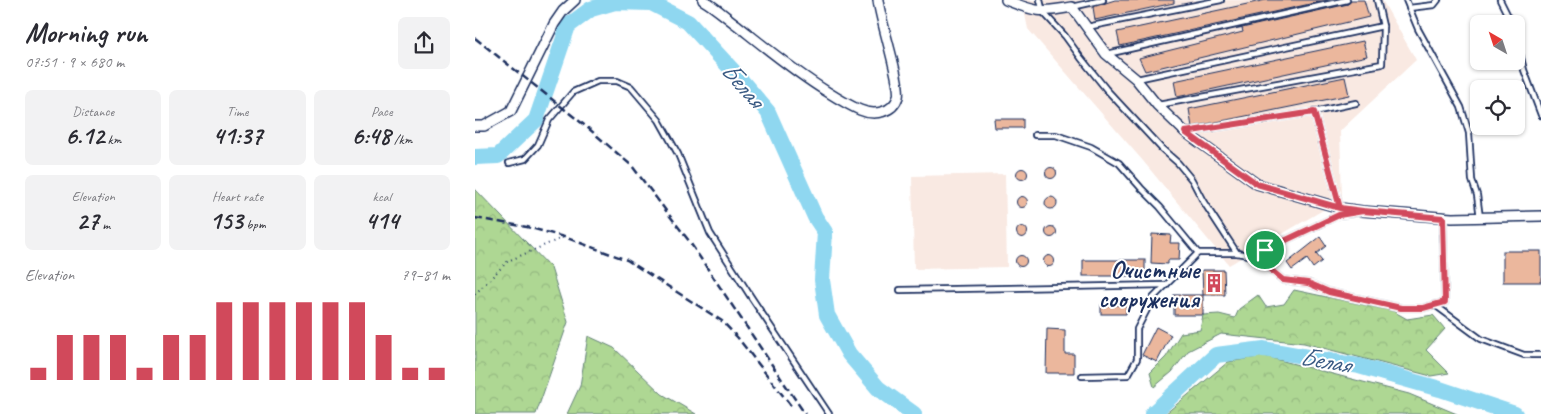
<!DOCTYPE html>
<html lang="en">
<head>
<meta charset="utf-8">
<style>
	body { margin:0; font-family:Caveat,sans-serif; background:#f2f2f3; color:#2b2b33; height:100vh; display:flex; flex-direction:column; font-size:19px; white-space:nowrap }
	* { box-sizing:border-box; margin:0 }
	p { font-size:16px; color:#7c7c81 }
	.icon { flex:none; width:28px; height:28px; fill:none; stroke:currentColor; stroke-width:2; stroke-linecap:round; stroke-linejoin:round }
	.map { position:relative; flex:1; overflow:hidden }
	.panel { display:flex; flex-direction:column; background:#fff; width:475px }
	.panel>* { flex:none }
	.needle { width:32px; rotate:321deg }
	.fabs { position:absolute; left:995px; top:15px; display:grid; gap:10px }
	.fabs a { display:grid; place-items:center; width:55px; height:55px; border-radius:8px; background:#fff; box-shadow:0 1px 4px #0004; font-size:25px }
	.pin { position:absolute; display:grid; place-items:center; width:42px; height:42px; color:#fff; margin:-21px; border:2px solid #fff; border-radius:50%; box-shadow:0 1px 5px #0007 }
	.round { display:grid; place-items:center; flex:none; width:52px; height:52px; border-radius:8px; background:#f2f2f3 }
	.summary { display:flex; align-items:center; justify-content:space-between; height:85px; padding:0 25px }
	h1 { font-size:28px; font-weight:700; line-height:38px }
	.metrics { display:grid; grid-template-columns:repeat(3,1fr); gap:8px; height:85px; padding:5px 25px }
	.metrics div { display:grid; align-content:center; border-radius:8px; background:#f2f2f3; text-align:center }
	.metrics b { font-size:25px; font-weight:700 }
	.metrics small { font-size:14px; font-weight:400 }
	.metrics p { font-size:14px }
	.chart { height:140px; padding:10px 25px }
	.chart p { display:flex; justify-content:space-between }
	.chart svg { width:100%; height:90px; margin-top:5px; stroke:#d1495b; stroke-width:6 }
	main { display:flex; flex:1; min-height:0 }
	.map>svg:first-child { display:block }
	.built { fill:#f9e9e2 }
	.forest { fill:url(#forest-crowns); stroke:#648378 }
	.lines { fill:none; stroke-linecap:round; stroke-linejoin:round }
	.river { stroke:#8fd7f0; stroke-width:16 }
	.building { fill:#ebb79d; stroke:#1b2f5e }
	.lane-casing { stroke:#1b2f5e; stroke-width:8 }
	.street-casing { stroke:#1b2f5e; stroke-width:12 }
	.path { stroke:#1b2f5e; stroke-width:2; stroke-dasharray:1 4; stroke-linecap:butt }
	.lane { stroke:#fff; stroke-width:4.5 }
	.street { stroke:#fff; stroke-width:9 }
	.rail { stroke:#1b2f5e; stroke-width:2.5; stroke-dasharray:8 4; stroke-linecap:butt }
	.route-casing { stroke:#fff; stroke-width:10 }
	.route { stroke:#d1495b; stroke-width:6 }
	.labels { text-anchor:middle; stroke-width:4; stroke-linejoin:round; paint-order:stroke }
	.poi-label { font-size:25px; font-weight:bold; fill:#1b2f5e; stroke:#fff; text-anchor:end }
	.water-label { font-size:26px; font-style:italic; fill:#385982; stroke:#fff }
</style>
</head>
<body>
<main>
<section class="panel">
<div class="summary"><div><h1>Morning run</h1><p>07:51 · 9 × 680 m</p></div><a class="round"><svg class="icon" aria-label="share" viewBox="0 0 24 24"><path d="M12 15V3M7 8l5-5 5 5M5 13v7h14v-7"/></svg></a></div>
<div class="metrics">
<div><p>Distance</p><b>6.12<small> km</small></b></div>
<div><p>Time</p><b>41:37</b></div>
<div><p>Pace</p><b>6:48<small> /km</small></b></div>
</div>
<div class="metrics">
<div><p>Elevation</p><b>27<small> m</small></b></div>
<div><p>Heart rate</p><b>153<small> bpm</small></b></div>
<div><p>kcal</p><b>414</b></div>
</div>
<div class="chart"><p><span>Elevation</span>79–81 m</p>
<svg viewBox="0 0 160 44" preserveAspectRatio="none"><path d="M5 44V38M15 44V22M25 44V22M35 44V22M45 44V38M55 44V22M65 44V22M75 44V6M85 44V6M95 44V6M105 44V6M115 44V6M125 44V6M135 44V22M145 44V38M155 44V38"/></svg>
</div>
</section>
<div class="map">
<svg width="1066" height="414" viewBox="0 0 1066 414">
	<defs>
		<pattern id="forest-crowns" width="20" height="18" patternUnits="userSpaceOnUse" patternTransform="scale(1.25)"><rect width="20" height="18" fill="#aed793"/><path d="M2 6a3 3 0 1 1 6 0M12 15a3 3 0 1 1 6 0" fill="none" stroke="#95b981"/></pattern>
	</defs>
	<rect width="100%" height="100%" fill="#fff"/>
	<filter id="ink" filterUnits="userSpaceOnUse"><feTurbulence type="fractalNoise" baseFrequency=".02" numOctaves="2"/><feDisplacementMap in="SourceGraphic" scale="10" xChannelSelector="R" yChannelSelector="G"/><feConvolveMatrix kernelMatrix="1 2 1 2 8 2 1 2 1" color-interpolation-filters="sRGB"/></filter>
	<g filter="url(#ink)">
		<!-- built -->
		<g class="built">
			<path d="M 547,0 L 907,0 L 941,60 L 865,131 L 867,199 L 754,265 L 668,161 L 553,29 Z"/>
			<path d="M 530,174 L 532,267 L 439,269 L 437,176 Z"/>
		</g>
		<!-- forest -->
		<g class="forest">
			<path d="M 0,189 L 76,268 L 93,322 L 61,414 L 0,414 Z"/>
			<path d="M 819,290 L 918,311 L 932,319 L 958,315 L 970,329 L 951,350 L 974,373 L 956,376 L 829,343 L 746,334 L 713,351 L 697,372 L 679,387 L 675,373 L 691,357 L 706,333 L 725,330 L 728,315 L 744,314 L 760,318 L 764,309 L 783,295 L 791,307 L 809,304 Z"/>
			<path d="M 113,336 L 139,348 L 187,394 L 221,414 L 92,414 L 105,386 Z"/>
			<path d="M 789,356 L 934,394 L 982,414 L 690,414 L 753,362 Z"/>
		</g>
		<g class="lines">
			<!-- river -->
			<g class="river">
				<path d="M 0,157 L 23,156 L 61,120 L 93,26 L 116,9 L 140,2 L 176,3 L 213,22 L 259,72 L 293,112 L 340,217 L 350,232 L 347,280 L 352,315 L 374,354 L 403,388 L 439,414"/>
				<path d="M 677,414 L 741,355 L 789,349 L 884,366 L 965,389 L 1040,414"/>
			</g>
		</g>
		<!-- building -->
		<g class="building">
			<path d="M 640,0 L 699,0 L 699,3 L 620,20 L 618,7 Z"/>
			<path d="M 791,0 L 853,0 L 645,46 L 642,32 Z"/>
			<path d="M 876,0 L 889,0 L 894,17 L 670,71 L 664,58 L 768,32 L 767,28 L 873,4 Z"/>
			<path d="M 888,41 L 892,56 L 702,97 L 699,81 Z"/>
			<path d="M 870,77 L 874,95 L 717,127 L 714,109 Z"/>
			<path d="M 519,119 L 548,119 L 548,128 L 520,128 Z"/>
			<circle cx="576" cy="173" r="5.5"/>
			<circle cx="547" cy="174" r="5.5"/>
			<circle cx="547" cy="202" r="5.5"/>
			<circle cx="576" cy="203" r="6"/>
			<circle cx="576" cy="232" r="5.5"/>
			<circle cx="547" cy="232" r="5.5"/>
			<path d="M 677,234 L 696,235 L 695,243 L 705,243 L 704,260 L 693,260 L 693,264 L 676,263 Z"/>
			<path d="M 845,237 L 851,246 L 841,254 L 847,261 L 838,268 L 832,259 L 817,270 L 812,263 Z"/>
			<rect x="1028" y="251" width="38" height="31"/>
			<circle cx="574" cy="261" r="5.5"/>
			<circle cx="546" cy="261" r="5.5"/>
			<rect x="608" y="260" width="62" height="16"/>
			<path d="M 727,270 L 749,270 L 750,295 L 728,295 Z"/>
			<rect x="699" y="295" width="29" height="20"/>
			<rect x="626" y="305" width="25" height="9"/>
			<path d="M 681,327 L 696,335 L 682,362 L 667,355 Z"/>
			<path d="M 572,329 L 590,330 L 590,354 L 599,354 L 599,373 L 571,373 Z"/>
		</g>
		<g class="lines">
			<!-- lane casing -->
			<g class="lane-casing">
				<g id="lane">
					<path d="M 565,0 L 568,12 L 590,36 L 606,58 L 631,89 L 686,148 L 703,163 L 717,180 L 728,201 L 762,253"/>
					<path d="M 931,0 L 943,29 L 986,107 L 994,133 L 997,180 L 1002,195 L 1005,218"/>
					<path d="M 1025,0 L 1037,24"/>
					<path d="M 597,7 L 628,0"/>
					<path d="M 934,8 L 959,5 L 963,0"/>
					<path d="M 612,27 L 746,0"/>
					<path d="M 1041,38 L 1049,70 L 1066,115"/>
					<path d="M 632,54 L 872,0"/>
					<path d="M 662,79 L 908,26 L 902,0"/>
					<path d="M 683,105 L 907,64 L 908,26"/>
					<path d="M 839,112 L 881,103"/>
					<path d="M 711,132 L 839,112 L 865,208"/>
					<path d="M 560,135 L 581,135 L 616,147 L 644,163 L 666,188 L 685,207 L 723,253"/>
					<path d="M 34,163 L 50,159 L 63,145 L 74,120 L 98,92 L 123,81 L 142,81 L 156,87 L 184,120 L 203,154 L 235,233 L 276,297 L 354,414"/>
					<path d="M 790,250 L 792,263 L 797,271 L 808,280 L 833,283 L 854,292 L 926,308 L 948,308 L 970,302 L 968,218"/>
					<path d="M 425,290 L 691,285"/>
					<path d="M 960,305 L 1006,339 L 1049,355 L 1066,355"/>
					<path d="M 607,376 L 653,375 L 662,359 L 662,329 L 678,298 L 723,253 L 762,253 L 773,255 L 790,250 L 864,215 L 879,213"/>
				</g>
			</g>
			<!-- street casing -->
			<g class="street-casing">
				<g id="street">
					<path d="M 228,0 C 240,7 251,17 262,25 C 291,48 320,72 351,91 C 362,98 373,105 385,110 C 399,116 418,113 423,97 C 427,85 405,20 403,0"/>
					<path d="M 531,0 C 561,12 565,13 597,7 L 631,54 L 661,79 L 682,105 L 710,132 L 782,184 L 865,208 L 887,211 L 977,218 L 1066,216"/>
					<path d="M 0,126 L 9,126 L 36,111 L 79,24 L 88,11 L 100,0"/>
				</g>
			</g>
			<!-- path -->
			<path class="path" d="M 0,294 L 33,261 L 89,237"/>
			<!-- lane -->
			<use href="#lane" class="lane"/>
			<!-- street -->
			<use href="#street" class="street"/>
			<!-- rail -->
			<g class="rail">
				<path d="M 0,38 L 113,128 L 157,166 L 214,241 L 330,414"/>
				<path d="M 0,218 L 52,227 L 89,237 L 152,260 L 247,321 L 263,338 L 317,407"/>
			</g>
		</g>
	</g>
	<g class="lines" filter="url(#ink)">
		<!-- route casing -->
		<g class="route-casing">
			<path id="route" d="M 790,250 L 792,263 L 797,271 L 808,280 L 833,283 L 854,292 L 926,308 L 948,308 L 970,302 L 968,218 L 888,211 L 865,208 L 839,112 L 710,132 L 782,184 L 865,208 L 888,211 L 864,215 L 790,250"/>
		</g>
		<!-- route -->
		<use href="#route" class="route"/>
	</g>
	<!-- icons -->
	<defs>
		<g id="building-bare" transform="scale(1.5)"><path d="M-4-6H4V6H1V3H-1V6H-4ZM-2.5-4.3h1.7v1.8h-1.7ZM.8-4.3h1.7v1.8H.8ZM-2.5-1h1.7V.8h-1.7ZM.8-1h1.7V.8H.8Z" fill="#d1495b" stroke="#fff" stroke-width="2.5" paint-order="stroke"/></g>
	</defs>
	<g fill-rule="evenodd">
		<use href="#building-bare" x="739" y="283"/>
	</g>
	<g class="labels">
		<!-- poi labels -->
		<g class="poi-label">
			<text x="724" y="278">Очистные<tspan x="724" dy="29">сооружения</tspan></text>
		</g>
		<!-- water labels -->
		<g class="water-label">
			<text transform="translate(268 84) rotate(49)" y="9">Белая</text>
			<text transform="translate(850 360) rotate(10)" y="9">Белая</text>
		</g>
	</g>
</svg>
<div class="fabs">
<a><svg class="needle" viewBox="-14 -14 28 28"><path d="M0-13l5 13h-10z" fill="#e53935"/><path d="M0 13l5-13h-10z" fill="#7c7c81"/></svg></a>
<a><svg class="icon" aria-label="locate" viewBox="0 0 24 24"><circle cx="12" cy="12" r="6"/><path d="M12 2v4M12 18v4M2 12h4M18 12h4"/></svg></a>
</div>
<div class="pin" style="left:790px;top:250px;background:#1e9e55"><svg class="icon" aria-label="arrive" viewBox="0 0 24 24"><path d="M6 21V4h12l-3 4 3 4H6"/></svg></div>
</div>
</main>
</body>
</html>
